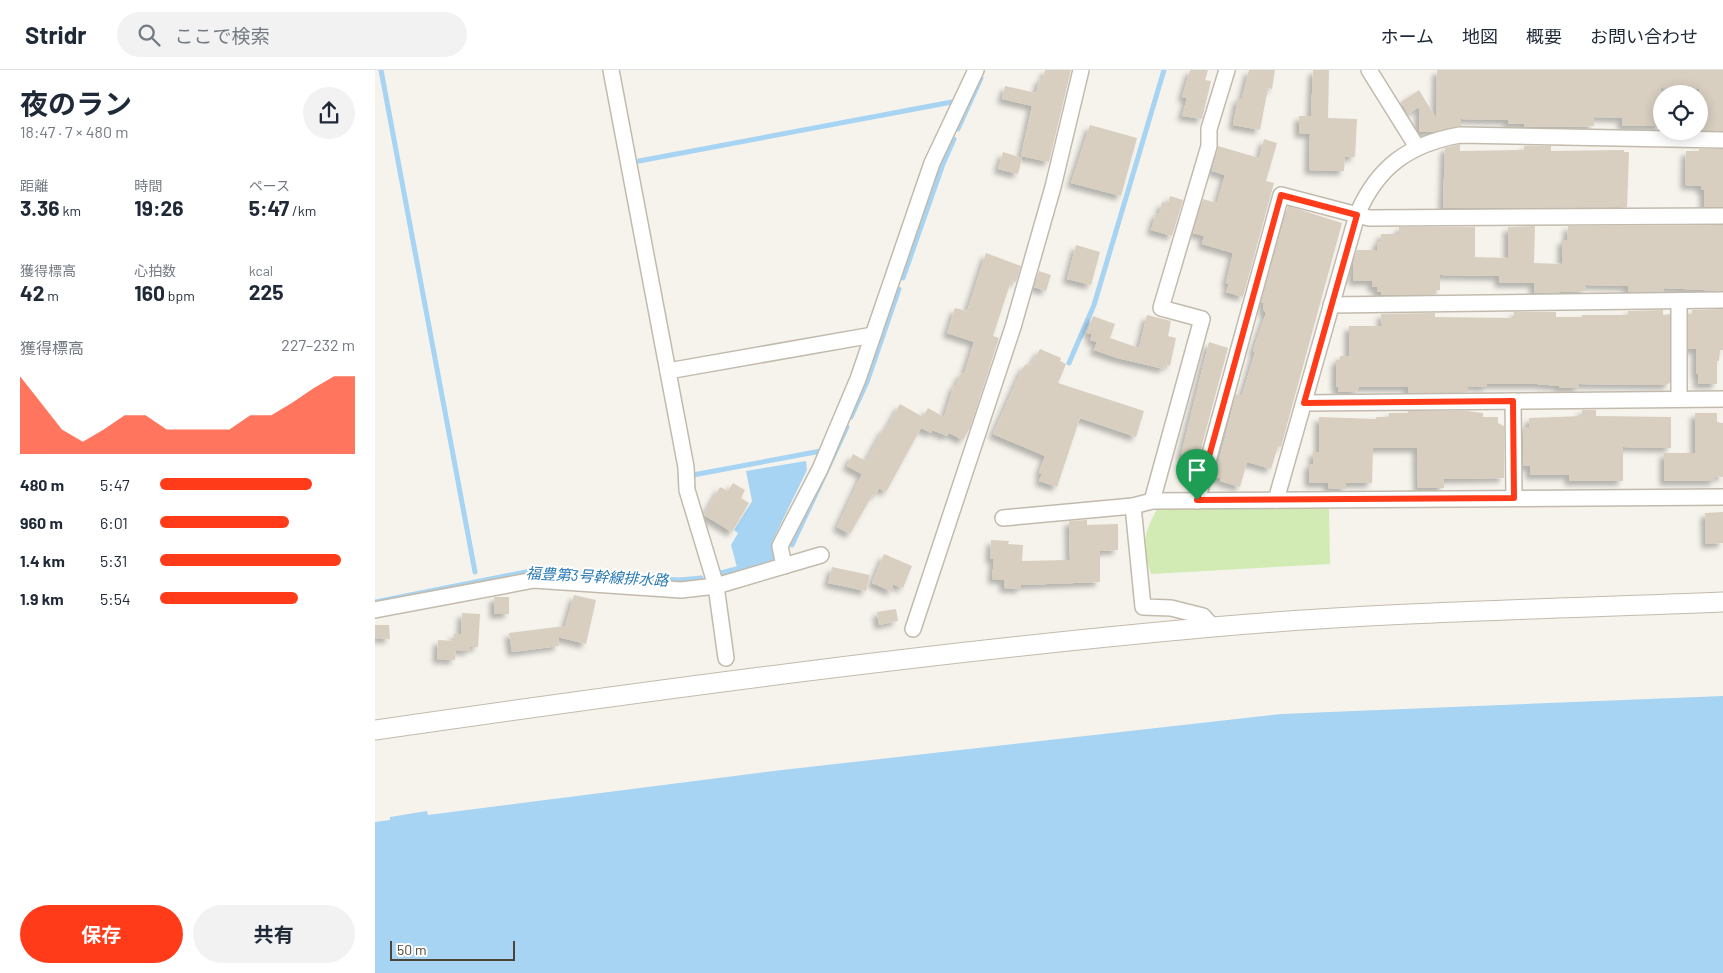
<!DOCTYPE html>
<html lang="ja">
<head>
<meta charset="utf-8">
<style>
	body { margin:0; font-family:Barlow,"Noto Sans JP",sans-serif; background:#f2f2f3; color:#1f2937; height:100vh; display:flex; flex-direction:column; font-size:19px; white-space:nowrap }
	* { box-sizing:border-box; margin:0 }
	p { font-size:16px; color:#747a83 }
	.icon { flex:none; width:28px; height:28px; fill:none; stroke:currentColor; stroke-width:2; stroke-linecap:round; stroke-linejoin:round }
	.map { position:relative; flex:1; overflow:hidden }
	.drawer { display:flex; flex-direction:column; background:#fff; width:375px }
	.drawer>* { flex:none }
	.controls { position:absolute; left:1278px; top:15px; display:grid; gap:10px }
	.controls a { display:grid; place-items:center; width:55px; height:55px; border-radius:50%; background:#fff; box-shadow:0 2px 12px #0003; font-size:25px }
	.scale { position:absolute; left:15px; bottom:12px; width:125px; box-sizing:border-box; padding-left:5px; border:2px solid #4b4438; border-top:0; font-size:14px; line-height:18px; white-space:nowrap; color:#4b4438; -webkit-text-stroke:4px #fff; paint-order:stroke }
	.pin { position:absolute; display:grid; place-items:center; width:42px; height:42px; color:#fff; margin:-51px -21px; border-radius:50% 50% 50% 0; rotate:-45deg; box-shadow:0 0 5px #0007 }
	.pin .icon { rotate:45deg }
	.round { display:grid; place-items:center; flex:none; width:52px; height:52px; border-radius:26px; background:#f2f2f3 }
	.summary { display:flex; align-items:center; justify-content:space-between; height:85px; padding:0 20px }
	h1 { font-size:28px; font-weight:700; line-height:38px }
	.metrics { display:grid; grid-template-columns:repeat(3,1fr); gap:8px; height:85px; padding:5px 20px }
	.metrics div { display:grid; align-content:center }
	.metrics b { font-size:21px; font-weight:700 }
	.metrics small { font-size:14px; font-weight:400 }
	.metrics p { font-size:14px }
	.chart { height:140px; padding:10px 20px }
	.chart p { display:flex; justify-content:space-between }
	.chart svg { width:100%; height:90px; margin-top:5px; fill:#ff3b1a; opacity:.7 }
	.button { display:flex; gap:10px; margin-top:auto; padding:10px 20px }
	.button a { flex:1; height:58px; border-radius:30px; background:#ff3b1a; color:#fff; font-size:20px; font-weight:700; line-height:58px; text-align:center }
	.button a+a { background:#f2f2f3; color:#1f2937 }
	ul { padding:0 20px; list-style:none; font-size:16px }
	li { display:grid; grid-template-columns:80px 60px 1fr; align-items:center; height:38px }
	li i { height:12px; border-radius:6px; background:#ff3b1a }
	header { display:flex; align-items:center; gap:30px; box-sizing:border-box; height:70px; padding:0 25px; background:#fff; border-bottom:1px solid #e0e1e3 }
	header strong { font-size:24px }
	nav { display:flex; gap:28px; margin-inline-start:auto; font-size:18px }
	.search { width:350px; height:45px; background:#f2f2f3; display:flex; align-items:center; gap:12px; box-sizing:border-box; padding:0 18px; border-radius:28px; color:#747a83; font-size:19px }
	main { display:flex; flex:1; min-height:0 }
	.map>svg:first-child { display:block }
	.green { fill:#d2ebb4 }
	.water { fill:#a7d4f3 }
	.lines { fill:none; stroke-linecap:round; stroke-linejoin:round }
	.stream { stroke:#a7d4f3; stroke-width:5 }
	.building { fill:#d8cfc0; filter:url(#shadow) }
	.minor-casing { stroke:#c2bbad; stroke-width:18 }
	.tertiary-casing { stroke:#c2bbad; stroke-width:21 }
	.minor { stroke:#fff; stroke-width:15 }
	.tertiary { stroke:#fff; stroke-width:19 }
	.route-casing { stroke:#fff; stroke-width:10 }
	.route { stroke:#ff3b1a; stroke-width:6 }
	.labels { text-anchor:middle; stroke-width:4; stroke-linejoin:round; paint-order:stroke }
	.water-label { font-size:15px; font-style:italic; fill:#2b7ab3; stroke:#fff }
</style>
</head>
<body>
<header>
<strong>Stridr</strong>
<div class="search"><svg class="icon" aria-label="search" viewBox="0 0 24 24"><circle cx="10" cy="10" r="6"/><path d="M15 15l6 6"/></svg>ここで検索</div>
<nav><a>ホーム</a><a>地図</a><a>概要</a><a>お問い合わせ</a></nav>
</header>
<main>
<section class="drawer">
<div class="summary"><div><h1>夜のラン</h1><p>18:47 · 7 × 480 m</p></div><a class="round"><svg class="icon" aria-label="share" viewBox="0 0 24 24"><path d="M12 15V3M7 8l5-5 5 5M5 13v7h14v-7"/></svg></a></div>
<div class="metrics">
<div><p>距離</p><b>3.36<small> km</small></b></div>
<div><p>時間</p><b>19:26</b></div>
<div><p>ペース</p><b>5:47<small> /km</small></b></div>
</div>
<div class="metrics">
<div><p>獲得標高</p><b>42<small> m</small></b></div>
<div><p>心拍数</p><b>160<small> bpm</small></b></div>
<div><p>kcal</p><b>225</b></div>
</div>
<div class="chart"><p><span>獲得標高</span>227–232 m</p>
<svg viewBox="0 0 160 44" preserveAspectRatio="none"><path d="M0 44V6L10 19L20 32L30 38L40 32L50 25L60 25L70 32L80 32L90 32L100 32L110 25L120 25L130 19L140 12L150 6L160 6V44z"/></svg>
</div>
<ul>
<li><b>480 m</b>5:47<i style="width:78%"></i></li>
<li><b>960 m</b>6:01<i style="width:66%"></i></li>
<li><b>1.4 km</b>5:31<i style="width:93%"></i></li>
<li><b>1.9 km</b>5:54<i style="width:71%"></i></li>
</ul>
<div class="button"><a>保存</a><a>共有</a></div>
</section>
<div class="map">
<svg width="1348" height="903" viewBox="0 0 1348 903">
	<defs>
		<filter id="shadow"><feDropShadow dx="-4.5" dy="4.5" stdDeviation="2.5" flood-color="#0004"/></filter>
	</defs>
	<rect width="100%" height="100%" fill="#f6f3ec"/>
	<!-- green -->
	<path class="green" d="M 782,439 L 954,439 L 955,494 L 776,504 C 766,476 768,465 782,439 Z"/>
	<!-- water -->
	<g class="water">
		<path d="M 431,391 L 432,400 L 397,472 L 402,490 L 363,501 L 356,475 L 363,463 L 359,460 L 377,431 L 371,401 Z"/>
		<path d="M 1348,626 L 1348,903 L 0,903 L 0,752 L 15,750 L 15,747 L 52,741 L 53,745 L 407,700 L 906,644 Z"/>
	</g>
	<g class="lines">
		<!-- stream -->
		<g class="stream">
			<path d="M 6,0 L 100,502"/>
			<path d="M 583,59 L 606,8"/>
			<path d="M 264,91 L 577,32"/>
			<path d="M 528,208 L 568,94 L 579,69"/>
			<path d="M 694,293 L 719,235 L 789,0"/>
			<path d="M 476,347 L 492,312 L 524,219"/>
			<path d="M 318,405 L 446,381"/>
			<path d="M 417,475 L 472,357"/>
			<path d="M 346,503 L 369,497"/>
			<path d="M 0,532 L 156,501 L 305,510 L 326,508"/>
		</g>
	</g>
	<!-- building -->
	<g class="building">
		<path d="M 670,0 L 696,0 L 674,92 L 646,86 L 657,36 L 627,29 L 630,16 L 661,23 L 665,8 L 668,9 Z"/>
		<path d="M 815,0 L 833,0 L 830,10 L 836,11 L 827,49 L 807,46 L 812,28 L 807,27 Z"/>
		<path d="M 874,0 L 900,0 L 897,19 L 893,18 L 885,60 L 858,55 L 863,28 L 867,28 Z"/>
		<path d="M 938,0 L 954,0 L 953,48 L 982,49 L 980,87 L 970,87 L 969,101 L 934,100 L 935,64 L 924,63 L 924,46 L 936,46 Z"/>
		<path d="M 1062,0 L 1348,0 L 1348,61 L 1324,60 L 1324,19 L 1286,18 L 1286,56 L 1247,56 L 1247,48 L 1219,47 L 1219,56 L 1177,57 L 1149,57 L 1149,54 L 1133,54 L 1133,50 L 1086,49 L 1086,56 L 1058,62 L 1044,62 L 1044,37 L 1033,44 L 1026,32 L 1044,20 L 1061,48 Z"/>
		<path d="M 715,55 L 762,68 L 746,126 L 696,113 Z"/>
		<path d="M 889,69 L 902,73 L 891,111 L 899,113 L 868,227 L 851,222 L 854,214 L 851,213 L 858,183 L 827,174 L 829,166 L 818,163 L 828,129 L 842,133 L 850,105 L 837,101 L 843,76 L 884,88 Z"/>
		<path d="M 1085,74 L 1085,81 L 1149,80 L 1149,76 L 1176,76 L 1176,81 L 1249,80 L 1249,82 L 1254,82 L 1252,137 L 1068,138 L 1070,78 Z"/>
		<path d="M 1324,79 L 1348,79 L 1348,137 L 1329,137 L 1329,120 L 1326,120 L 1326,116 L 1310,115 L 1311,81 L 1324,81 Z"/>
		<path d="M 628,82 L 647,88 L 643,104 L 623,99 Z"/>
		<path d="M 795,126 L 808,130 L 797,166 L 776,160 L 781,143 L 784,144 L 787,132 L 793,134 Z"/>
		<path d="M 913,136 L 967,153 L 906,377 L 903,376 L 896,399 L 872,392 L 865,417 L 845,411 L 846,408 L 840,407 L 861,324 L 867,326 L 880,282 L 878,281 L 891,243 L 888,240 L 889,233 L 886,232 Z"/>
		<path d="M 1348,155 L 1348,221 L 1289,218 L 1289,221 L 1253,222 L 1253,216 L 1211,215 L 1211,221 L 1159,223 L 1159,213 L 1124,213 L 1124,206 L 1065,205 L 1065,220 L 1061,220 L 1061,224 L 1006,225 L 1006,222 L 1002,222 L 1002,217 L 997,217 L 997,211 L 978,211 L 978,194 L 982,180 L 1002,180 L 1002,171 L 1006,171 L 1006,164 L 1024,164 L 1024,157 L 1100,157 L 1100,187 L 1133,188 L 1133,157 L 1160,156 L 1159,193 L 1187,194 L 1187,170 L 1192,170 L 1193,156 Z"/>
		<path d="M 701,175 L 725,182 L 716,215 L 692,209 Z"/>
		<path d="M 611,183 L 646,196 L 641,212 L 636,211 L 618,266 L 624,268 L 595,358 L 588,370 L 574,363 L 572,366 L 557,360 L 556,363 L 546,358 L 511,422 L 504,418 L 501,425 L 498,424 L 475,464 L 462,457 L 487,404 L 472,396 L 478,384 L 491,391 L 509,358 L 511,359 L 525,334 L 548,347 L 553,338 L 569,347 L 579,315 L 581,315 L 586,303 L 589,304 L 599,272 L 572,263 L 580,238 L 592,241 Z"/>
		<path d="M 664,201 L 676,205 L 671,221 L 659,217 Z"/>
		<path d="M 1348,239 L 1348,280 L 1345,280 L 1344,291 L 1342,291 L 1342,314 L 1323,314 L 1323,304 L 1321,304 L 1321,279 L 1313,279 L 1313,244 L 1317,244 L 1317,240 Z"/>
		<path d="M 1288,240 L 1288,245 L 1295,244 L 1295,313 L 1291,315 L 1204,314 L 1204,318 L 1184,318 L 1184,316 L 1162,314 L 1112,314 L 1112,317 L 1093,316 L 1093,322 L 1033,323 L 1033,317 L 984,317 L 981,322 L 963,322 L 963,317 L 961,317 L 961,290 L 965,290 L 965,286 L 974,286 L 974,256 L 1007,256 L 1006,244 L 1060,243 L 1060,247 L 1139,248 L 1139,242 L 1181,242 L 1181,247 L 1207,247 L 1207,245 L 1253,245 L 1253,241 Z"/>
		<path d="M 772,245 L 796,251 L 793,266 L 801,268 L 795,296 L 790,294 L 789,299 L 742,288 L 719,280 L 722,272 L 715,270 L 717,264 L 712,263 L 718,246 L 740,254 L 735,268 L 764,278 Z"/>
		<path d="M 834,272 L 853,278 L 823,390 L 806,385 Z"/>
		<path d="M 665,279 L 686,288 L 685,291 L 691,294 L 683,313 L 769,341 L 761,367 L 705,348 L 682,417 L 664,411 L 667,404 L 664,403 L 670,386 L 618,364 L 647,299 L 651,294 L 655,296 Z"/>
		<path d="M 1207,340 L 1221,340 L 1221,346 L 1296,347 L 1296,378 L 1248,377 L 1248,411 L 1194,411 L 1194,405 L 1155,405 L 1155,396 L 1148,396 L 1148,357 L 1154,357 L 1154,348 L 1207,346 Z"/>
		<path d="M 1033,341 L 1092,341 L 1108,343 L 1108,347 L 1123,347 L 1123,353 L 1129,356 L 1129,408 L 1069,409 L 1069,418 L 1043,418 L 1042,378 L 998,378 L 997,413 L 971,413 L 971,419 L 953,418 L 953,413 L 934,413 L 934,394 L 938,394 L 938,382 L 944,382 L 944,347 L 1001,349 L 1001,347 L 1014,347 L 1014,343 L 1033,343 Z"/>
		<path d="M 1320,343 L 1342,343 L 1342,352 L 1348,353 L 1348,407 L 1340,406 L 1340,411 L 1289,411 L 1289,383 L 1320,383 Z"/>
		<path d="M 358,413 L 370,420 L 366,428 L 374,433 L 357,462 L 329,445 L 345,417 L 353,421 Z"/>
		<path d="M 1348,442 L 1348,473 L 1331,474 L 1330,443 Z"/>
		<path d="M 712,450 L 712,455 L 743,454 L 743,480 L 725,481 L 725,512 L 646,515 L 646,519 L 629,518 L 629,510 L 617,509 L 619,489 L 615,489 L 616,470 L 634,471 L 633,474 L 648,475 L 647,491 L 695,490 L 694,451 Z"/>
		<path d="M 509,484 L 537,496 L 528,518 L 517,514 L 518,522 L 497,513 Z"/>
		<path d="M 457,497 L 495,505 L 491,521 L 453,513 Z"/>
		<path d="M 199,525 L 221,530 L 211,574 L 183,567 L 184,576 L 137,582 L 134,563 L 190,556 Z"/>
		<rect x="119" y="527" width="15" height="17"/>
		<path d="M 521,539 L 523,551 L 504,555 L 502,542 Z"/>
		<path d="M 87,543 L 105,544 L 103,577 L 95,577 L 95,581 L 81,580 L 80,590 L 62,589 L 63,570 L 79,571 L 79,564 L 86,564 Z"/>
		<path d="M 0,555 L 14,555 L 15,569 L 0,568 Z"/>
	</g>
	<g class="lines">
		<!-- minor casing -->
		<g class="minor-casing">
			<g id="minor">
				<path d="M 236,0 L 311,397 L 312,420 L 341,516 L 351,588"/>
				<path d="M 994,0 L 1042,77"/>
				<path d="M 956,235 L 1348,230"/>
				<path d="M 293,301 L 498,265"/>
				<path d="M 1304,329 L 1304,231"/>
				<path d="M 1138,331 L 1139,428"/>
				<path d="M 929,333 L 1348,329"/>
				<path d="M 901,430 L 982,145 C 1002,97 1034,74 1085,65 L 1348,70"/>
				<path d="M 777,431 L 827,249 L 786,238 L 834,76 L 834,59 L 852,0"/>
				<path d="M 822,431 L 906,125 L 994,148 L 1348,146"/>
				<path d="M 628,448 L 758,436"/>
				<path d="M 409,496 L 405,476 L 445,399 L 483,309 L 557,93 L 601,0"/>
				<path d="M 0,540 L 159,510 L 306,520 L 341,516 L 446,485"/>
				<path d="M 838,557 L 828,546 L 796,538 L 768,537 L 758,436 L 777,431 L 1348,427"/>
				<path d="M 538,559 L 638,257 L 678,117 L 706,0"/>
			</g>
		</g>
		<!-- tertiary casing -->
		<g class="tertiary-casing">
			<path id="tertiary" d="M 0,660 C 278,620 558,582 838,557 C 1007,542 1178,539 1348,532"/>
		</g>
		<!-- minor -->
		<use href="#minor" class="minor"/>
		<!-- tertiary -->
		<use href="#tertiary" class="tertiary"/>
	</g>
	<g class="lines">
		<!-- route casing -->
		<g class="route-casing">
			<path id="route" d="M 906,125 L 982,145 L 929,333 L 1138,331 L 1139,428 L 822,430 Z"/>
		</g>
		<!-- route -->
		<use href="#route" class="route"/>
	</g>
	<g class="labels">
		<!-- water labels -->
		<g class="water-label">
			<text transform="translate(222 507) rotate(3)" y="5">福豊第3号幹線排水路</text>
		</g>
	</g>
</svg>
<div class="controls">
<a><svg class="icon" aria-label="locate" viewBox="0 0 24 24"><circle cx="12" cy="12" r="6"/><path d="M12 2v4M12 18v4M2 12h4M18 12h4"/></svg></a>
</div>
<div class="scale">50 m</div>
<div class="pin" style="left:822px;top:430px;background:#1e9e55"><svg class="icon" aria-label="arrive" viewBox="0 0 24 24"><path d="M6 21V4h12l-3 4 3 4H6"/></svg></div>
</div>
</main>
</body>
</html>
